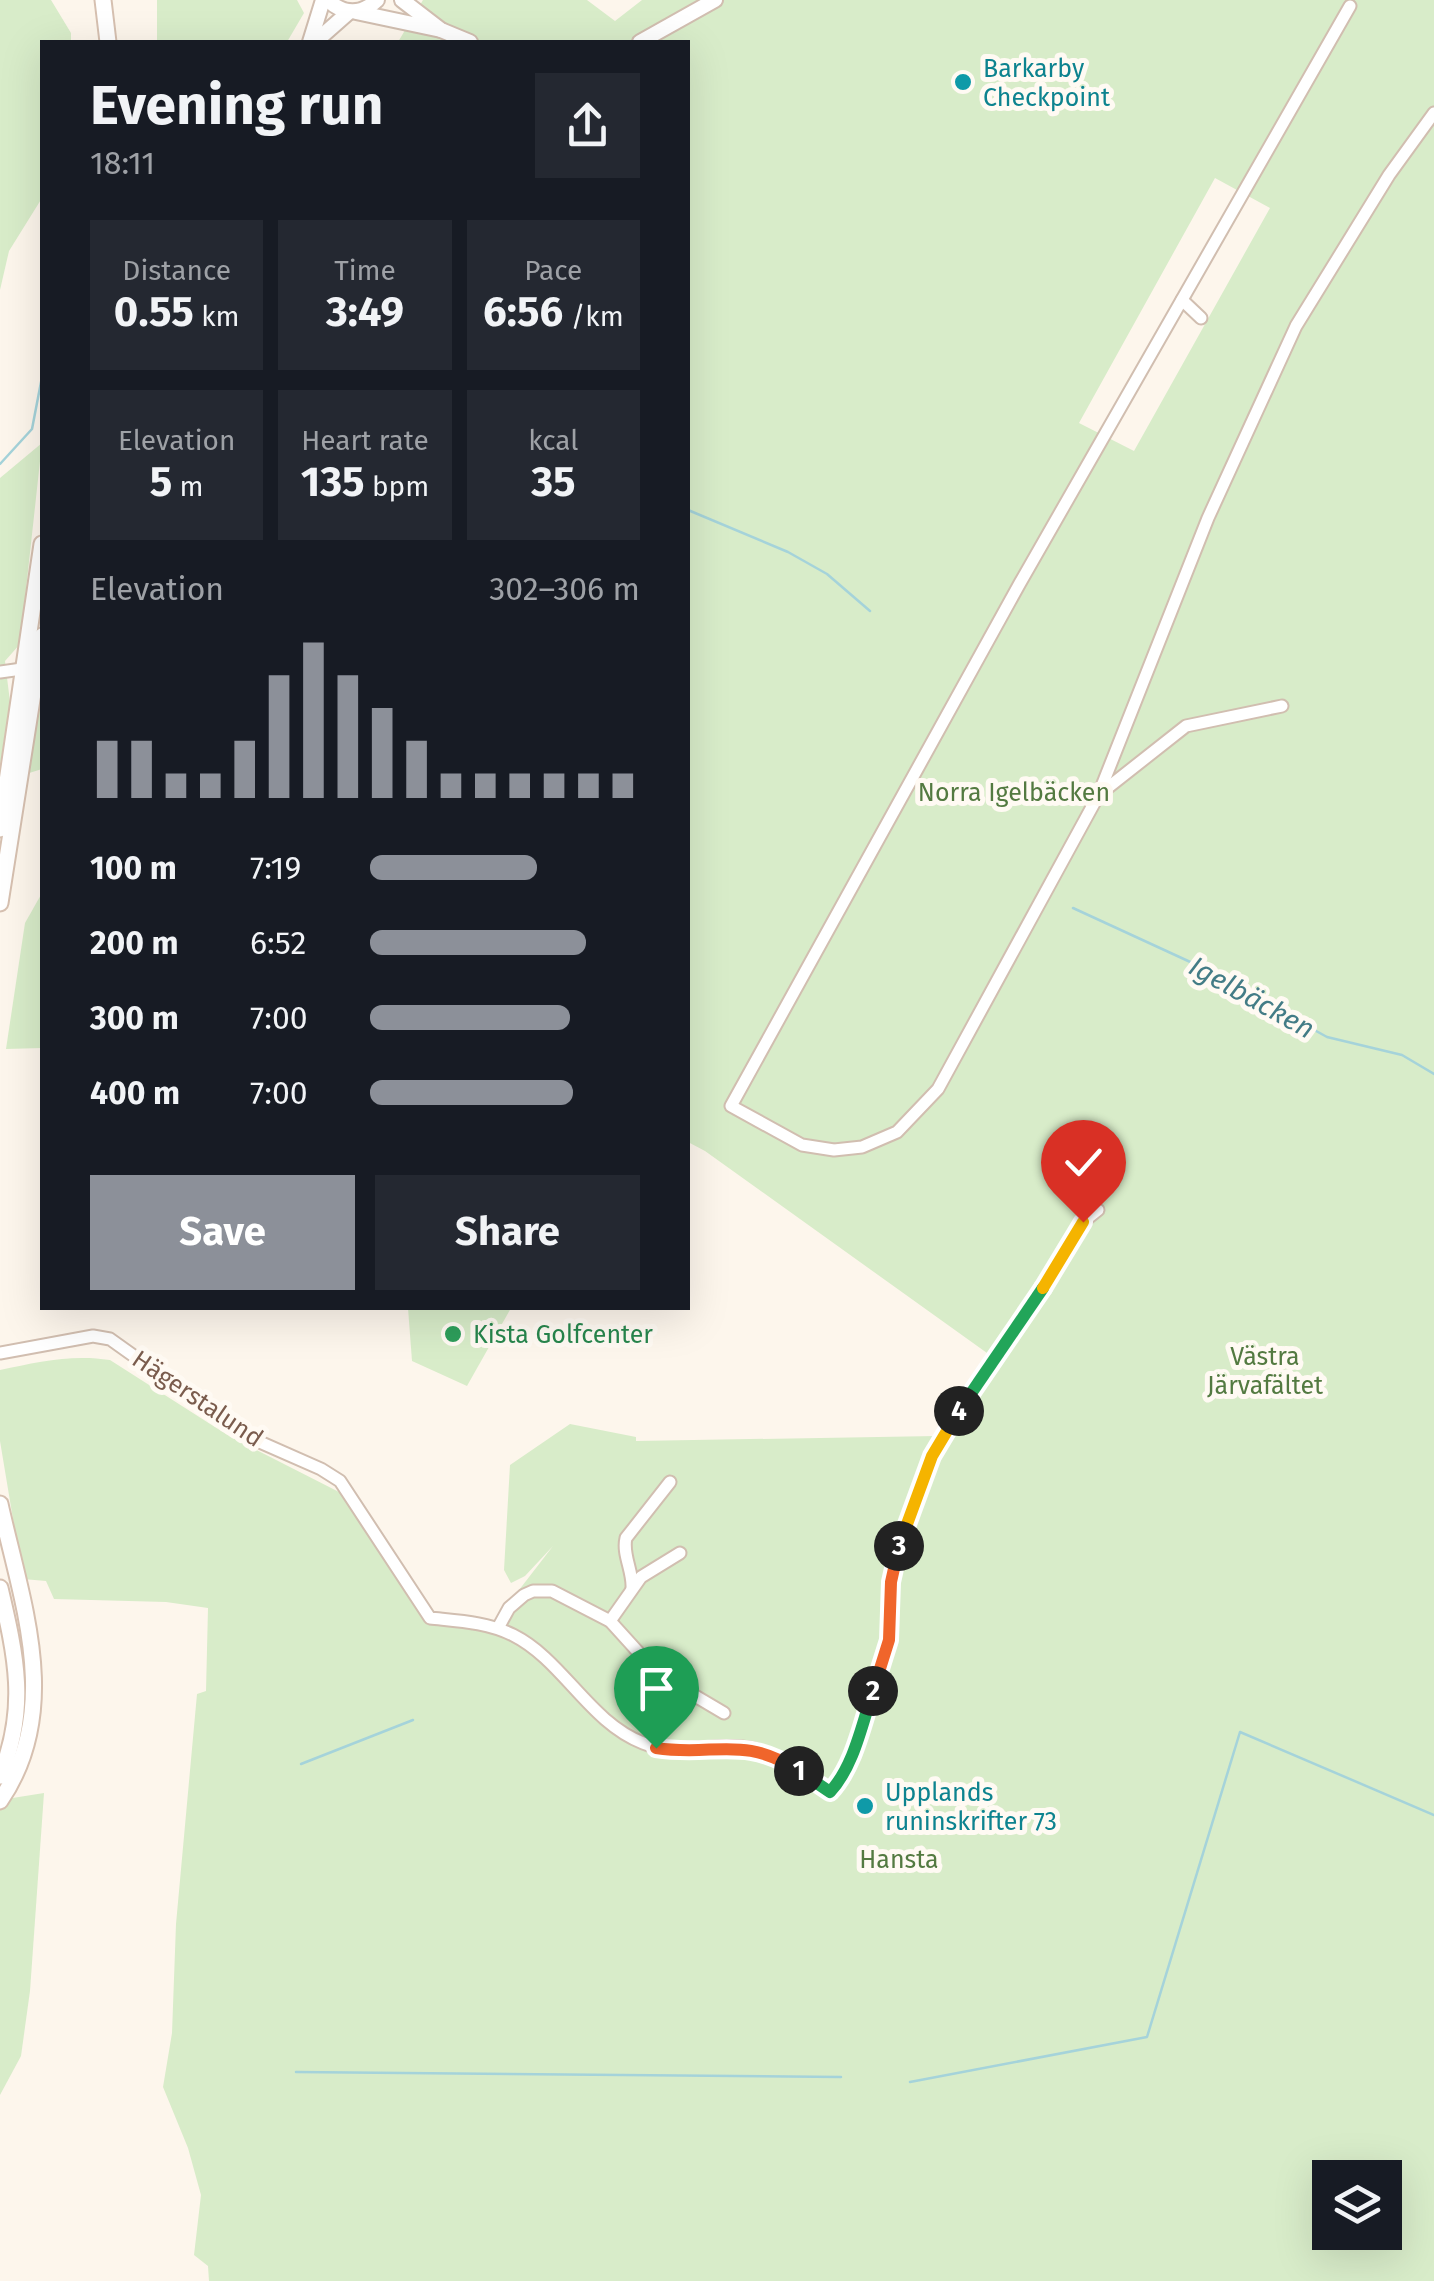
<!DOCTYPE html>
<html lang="en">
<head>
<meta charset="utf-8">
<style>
	body { margin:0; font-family:"Fira Sans",sans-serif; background:#242831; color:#f1f3f6; height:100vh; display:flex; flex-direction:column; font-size:38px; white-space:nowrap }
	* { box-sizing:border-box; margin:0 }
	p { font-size:32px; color:#9ea1a6 }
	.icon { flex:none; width:55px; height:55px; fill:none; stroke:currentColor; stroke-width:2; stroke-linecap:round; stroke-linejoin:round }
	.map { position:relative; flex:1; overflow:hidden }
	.drawer { position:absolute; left:40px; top:40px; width:650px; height:1270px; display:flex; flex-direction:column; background:#171b24; border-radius:0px; box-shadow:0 10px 40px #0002 }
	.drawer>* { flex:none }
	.fabs { position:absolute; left:1312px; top:2160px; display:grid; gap:20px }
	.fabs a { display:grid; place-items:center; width:90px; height:90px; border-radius:0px; background:#171b24; box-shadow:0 10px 40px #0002; font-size:50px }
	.pin { position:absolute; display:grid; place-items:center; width:85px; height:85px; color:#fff; margin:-102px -42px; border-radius:50% 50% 50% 0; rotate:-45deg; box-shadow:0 0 10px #0007 }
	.pin .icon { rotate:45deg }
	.km { position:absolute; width:50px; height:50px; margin:-25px; border-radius:50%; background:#222; color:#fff; font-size:28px; line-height:50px; text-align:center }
	.round { display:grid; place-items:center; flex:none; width:105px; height:105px; border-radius:0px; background:#242831 }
	.head { display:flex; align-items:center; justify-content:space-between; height:170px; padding:0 50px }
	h1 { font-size:55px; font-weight:700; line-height:75px }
	.stats { display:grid; grid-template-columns:repeat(3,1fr); gap:15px; height:170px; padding:10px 50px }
	.stats div { display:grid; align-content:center; border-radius:0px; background:#242831; text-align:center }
	.stats b { font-size:42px; font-weight:700 }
	.stats small { font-size:28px; font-weight:400 }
	.stats p { font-size:28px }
	.chart { height:280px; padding:20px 50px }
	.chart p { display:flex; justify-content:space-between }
	.chart svg { width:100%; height:180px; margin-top:10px; stroke:#8c9099; stroke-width:6 }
	.action { display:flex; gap:20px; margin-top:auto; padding:20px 50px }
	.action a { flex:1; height:115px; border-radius:0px; background:#8c9099; color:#fff; font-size:40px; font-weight:700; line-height:115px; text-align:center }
	.action a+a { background:#242831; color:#f1f3f6 }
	ul { padding:0 50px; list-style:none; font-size:32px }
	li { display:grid; grid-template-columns:160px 120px 1fr; align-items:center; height:75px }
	li i { height:25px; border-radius:12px; background:#8c9099 }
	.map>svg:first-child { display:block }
	.green { fill:#d8ecc9; fill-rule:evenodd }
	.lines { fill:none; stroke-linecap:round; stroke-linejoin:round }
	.stream { stroke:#a5d3da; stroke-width:2.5 }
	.minor-casing { stroke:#d1beb0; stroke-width:15 }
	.tertiary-casing { stroke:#d1beb0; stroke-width:18 }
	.secondary-casing { stroke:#d6c0b0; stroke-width:19 }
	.minor { stroke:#fff; stroke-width:11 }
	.tertiary { stroke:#fff; stroke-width:14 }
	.secondary { stroke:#fff; stroke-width:15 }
	.split-1-casing { stroke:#fff; stroke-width:20 }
	.split-2-casing { stroke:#fff; stroke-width:20 }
	.split-3-casing { stroke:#fff; stroke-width:20 }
	.split-4-casing { stroke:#fff; stroke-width:20 }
	.split-5-casing { stroke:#fff; stroke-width:20 }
	.split-6-casing { stroke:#fff; stroke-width:20 }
	.split-1 { stroke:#f0652b; stroke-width:12 }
	.split-2 { stroke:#22a559; stroke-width:12 }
	.split-3 { stroke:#f0652b; stroke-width:12 }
	.split-4 { stroke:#f5b400; stroke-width:12 }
	.split-5 { stroke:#22a559; stroke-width:12 }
	.split-6 { stroke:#f5b400; stroke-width:12 }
	.culture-dot { fill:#0f9aa8; stroke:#fffaf3; stroke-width:4 }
	.leisure-dot { fill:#2e9e5b; stroke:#fffaf3; stroke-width:4 }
	.labels { text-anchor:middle; stroke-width:10; stroke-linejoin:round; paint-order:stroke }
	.culture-label { font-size:25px; fill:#0d838f; stroke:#fffaf3; text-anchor:start }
	.park-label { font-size:25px; fill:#537a41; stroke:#fffaf3 }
	.leisure-label { font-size:25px; fill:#27864d; stroke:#fffaf3; text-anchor:start }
	.street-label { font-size:25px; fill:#7a5c4d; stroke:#fffaf3 }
	.water-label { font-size:28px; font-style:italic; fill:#437c86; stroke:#fffaf3 }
</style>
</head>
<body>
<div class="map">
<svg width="1434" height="2281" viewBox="0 0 1434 2281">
	<rect width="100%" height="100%" fill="#fdf6ec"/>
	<!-- green -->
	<g class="green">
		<path d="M 0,0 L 51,0 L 71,33 L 71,42 L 42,42 L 42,198 L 9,251 L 0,290 Z"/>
		<path d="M 157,0 L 297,0 L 304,13 L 287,42 L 157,42 Z"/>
		<path d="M 423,0 L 587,0 L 615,21 L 642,0 L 1434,0 L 1434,2281 L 209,2281 L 208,2266 L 194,2255 L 201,2195 L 188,2148 L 163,2087 L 172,2033 L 176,1924 L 197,1694 L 206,1691 L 208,1608 L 166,1602 L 54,1599 L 46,1581 L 23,1579 L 0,1441 L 0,1370 C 37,1362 72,1354 110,1360 L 229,1436 L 341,1493 L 423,1617 L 456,1615 L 495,1621 L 553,1546 L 525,1576 L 511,1583 L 504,1570 L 510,1465 L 570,1424 L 636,1437 L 636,1441 L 936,1436 L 987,1353 L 705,1151 L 688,1142 L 688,42 L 398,42 ZM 1215,178 L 1270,208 L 1134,451 L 1079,423 ZM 1330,2178 L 1385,2178 L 1385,2232 L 1330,2232 Z"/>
		<path d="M 42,443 L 20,644 L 5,661 L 10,702 L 0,766 L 0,478 Z"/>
		<path d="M 42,666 L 42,769 L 26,774 Z"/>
		<path d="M 42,893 L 42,1048 L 6,1049 L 25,923 Z"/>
		<path d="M 408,1308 L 511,1308 L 467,1386 L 412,1361 Z"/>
		<path d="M 44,1793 L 30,1991 L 21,2056 L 0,2095 L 0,1800 Z"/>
	</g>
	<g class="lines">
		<!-- stream -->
		<g class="stream">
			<path d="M 0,464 L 32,429 L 42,377"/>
			<path d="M 688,510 L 788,552 L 827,574 L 870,611"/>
			<path d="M 1073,908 L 1199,966 L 1327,1037 L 1402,1055 L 1434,1074"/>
			<path d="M 301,1764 L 413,1720"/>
			<path d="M 296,2072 L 841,2077"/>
			<path d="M 910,2082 L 1147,2037 L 1240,1732 L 1434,1815"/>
		</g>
		<!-- minor casing -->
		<g class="minor-casing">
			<g id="minor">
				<path d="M 1350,6 L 1020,583 L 731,1106 L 802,1145 L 834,1150 L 862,1147 L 897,1132 L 938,1089 L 1098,796 L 1208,518 L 1296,326 L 1389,175 L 1434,113"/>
				<path d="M 1182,300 L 1201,318"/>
				<path d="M 0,672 L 29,668"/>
				<path d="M 1101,793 L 1186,726 L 1282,706"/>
				<path d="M 0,1353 L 93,1336 L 110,1339 L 246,1436 L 321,1469 L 340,1481 L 430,1618 C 458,1621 487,1622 513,1635 C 563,1660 589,1722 643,1743 C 675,1756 709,1744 742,1747 C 776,1750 803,1775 831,1793 L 846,1767 L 886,1656 L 891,1582 L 902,1533 L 932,1456 L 1034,1302 L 1072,1237 L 1083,1222 L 1098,1210"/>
				<path d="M 632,1588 C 633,1571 622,1554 626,1538 L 670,1482"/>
				<path d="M 610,1621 L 641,1577 L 680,1553"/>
				<path d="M 498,1628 L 509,1608 L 524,1595 L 533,1591 L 552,1591 L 610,1621 L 658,1674 L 724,1713"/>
			</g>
		</g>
		<!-- tertiary casing -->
		<g class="tertiary-casing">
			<g id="tertiary">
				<path d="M 328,0 C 343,15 362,15 377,0"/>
				<path d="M 402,0 L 441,30 L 470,42"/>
				<path d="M 356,12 L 441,30"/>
				<path d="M 310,42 L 323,0"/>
				<path d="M 315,42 L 349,12"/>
				<path d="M 640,42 L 715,0"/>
			</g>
		</g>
		<!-- secondary casing -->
		<g class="secondary-casing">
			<g id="secondary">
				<path d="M 103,0 L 108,42"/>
				<path d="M 0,829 L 42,544"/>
				<path d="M 0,903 L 42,636"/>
				<path d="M 0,1504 C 22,1603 63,1709 0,1801"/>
				<path d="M 0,1588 C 16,1656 28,1709 0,1776"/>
			</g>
		</g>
		<!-- minor -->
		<use href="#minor" class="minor"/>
		<!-- tertiary -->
		<use href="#tertiary" class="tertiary"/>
		<!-- secondary -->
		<use href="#secondary" class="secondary"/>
	</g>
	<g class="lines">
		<!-- split-1 casing -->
		<g class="split-1-casing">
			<path id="split-1" d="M 656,1748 C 715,1757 742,1734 799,1771"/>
		</g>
		<!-- split-2 casing -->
		<g class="split-2-casing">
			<path id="split-2" d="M 799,1771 L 830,1792 C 854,1766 862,1724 873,1691"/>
		</g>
		<!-- split-3 casing -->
		<g class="split-3-casing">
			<path id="split-3" d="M 873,1691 L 889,1640 L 891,1582 L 899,1546"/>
		</g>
		<!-- split-4 casing -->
		<g class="split-4-casing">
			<path id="split-4" d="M 899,1546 L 932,1456 L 959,1411"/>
		</g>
		<!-- split-5 casing -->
		<g class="split-5-casing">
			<path id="split-5" d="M 959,1411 L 1043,1288"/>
		</g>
		<!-- split-6 casing -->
		<g class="split-6-casing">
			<path id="split-6" d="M 1043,1288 L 1083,1222"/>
		</g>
		<!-- split-1 -->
		<use href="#split-1" class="split-1"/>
		<!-- split-2 -->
		<use href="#split-2" class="split-2"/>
		<!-- split-3 -->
		<use href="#split-3" class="split-3"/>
		<!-- split-4 -->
		<use href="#split-4" class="split-4"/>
		<!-- split-5 -->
		<use href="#split-5" class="split-5"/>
		<!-- split-6 -->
		<use href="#split-6" class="split-6"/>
	</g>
	<!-- markers -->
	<g class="culture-dot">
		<circle cx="963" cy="82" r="10"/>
		<circle cx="865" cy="1806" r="10"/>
	</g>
	<circle class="leisure-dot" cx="453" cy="1334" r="10"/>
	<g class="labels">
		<!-- culture labels -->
		<g class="culture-label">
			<text x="983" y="77">Barkarby<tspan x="983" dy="29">Checkpoint</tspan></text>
			<text x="885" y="1801">Upplands<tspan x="885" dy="29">runinskrifter 73</tspan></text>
		</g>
		<!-- park labels -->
		<g class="park-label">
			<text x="1014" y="801">Norra Igelbäcken</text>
			<text x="1265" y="1365">Västra<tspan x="1265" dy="29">Järvafältet</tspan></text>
			<text x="899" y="1868">Hansta</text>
		</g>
		<!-- leisure labels -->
		<g class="leisure-label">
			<text x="473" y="1343">Kista Golfcenter</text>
		</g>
		<!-- street labels -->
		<g class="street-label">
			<text transform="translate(198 1398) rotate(34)" y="9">Hägerstalund</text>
		</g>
		<!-- water labels -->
		<g class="water-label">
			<text transform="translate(1252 997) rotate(29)" y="10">Igelbäcken</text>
		</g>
	</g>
</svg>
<div class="fabs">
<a><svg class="icon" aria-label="layers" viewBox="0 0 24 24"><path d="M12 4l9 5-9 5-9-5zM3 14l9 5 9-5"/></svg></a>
</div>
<div class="pin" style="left:656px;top:1748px;background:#1e9e55"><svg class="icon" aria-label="arrive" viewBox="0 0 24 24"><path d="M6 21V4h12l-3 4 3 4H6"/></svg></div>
<div class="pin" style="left:1083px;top:1222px;background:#d93025"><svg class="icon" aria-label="check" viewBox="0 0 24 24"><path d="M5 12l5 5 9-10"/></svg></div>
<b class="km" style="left:799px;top:1771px">1</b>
<b class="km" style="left:873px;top:1691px">2</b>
<b class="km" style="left:899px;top:1546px">3</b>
<b class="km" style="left:959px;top:1411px">4</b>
<section class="drawer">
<div class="head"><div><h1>Evening run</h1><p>18:11</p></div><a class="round"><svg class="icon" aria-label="share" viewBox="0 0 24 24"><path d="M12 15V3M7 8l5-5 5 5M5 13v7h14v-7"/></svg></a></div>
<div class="stats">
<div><p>Distance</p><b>0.55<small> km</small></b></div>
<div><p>Time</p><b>3:49</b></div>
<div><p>Pace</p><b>6:56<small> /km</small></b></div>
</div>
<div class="stats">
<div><p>Elevation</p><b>5<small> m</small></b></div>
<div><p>Heart rate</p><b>135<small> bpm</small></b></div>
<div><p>kcal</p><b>35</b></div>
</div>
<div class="chart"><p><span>Elevation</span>302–306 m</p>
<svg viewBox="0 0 160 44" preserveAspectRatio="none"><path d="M5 44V30M15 44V30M25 44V38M35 44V38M45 44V30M55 44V14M65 44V6M75 44V14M85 44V22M95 44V30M105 44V38M115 44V38M125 44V38M135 44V38M145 44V38M155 44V38"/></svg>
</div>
<ul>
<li><b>100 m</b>7:19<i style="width:62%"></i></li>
<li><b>200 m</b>6:52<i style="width:80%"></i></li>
<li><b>300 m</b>7:00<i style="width:74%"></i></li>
<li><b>400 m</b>7:00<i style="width:75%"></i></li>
</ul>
<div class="action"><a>Save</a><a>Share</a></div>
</section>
</div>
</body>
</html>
